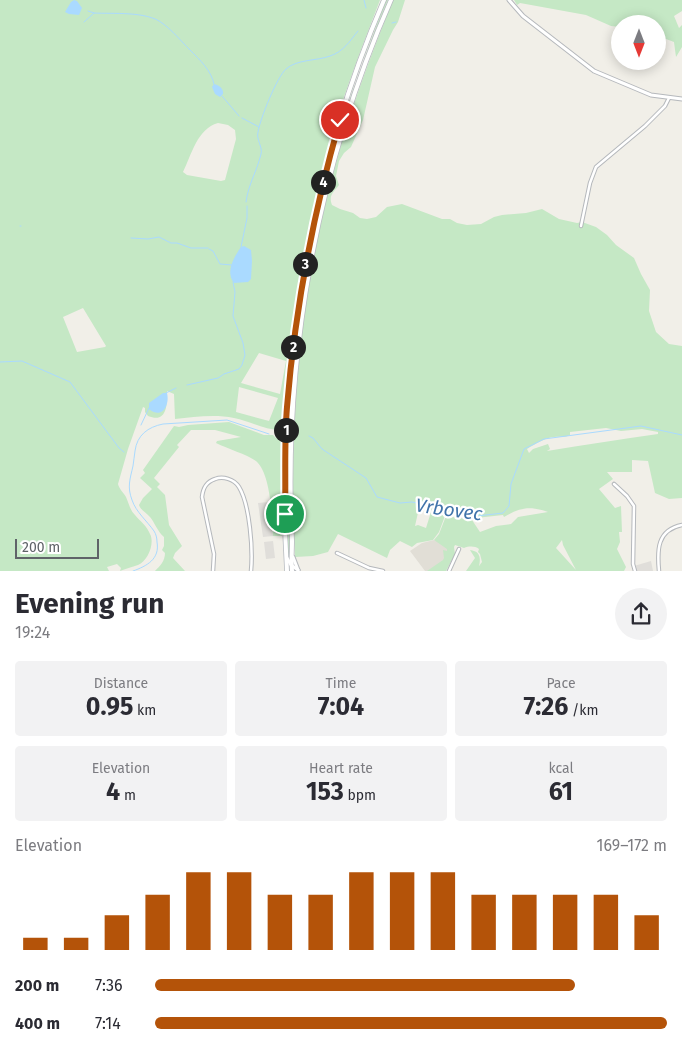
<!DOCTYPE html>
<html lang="en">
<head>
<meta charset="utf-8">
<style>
	body { margin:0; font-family:"Fira Sans",sans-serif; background:#f2f2f3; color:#2b2b33; height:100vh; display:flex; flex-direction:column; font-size:19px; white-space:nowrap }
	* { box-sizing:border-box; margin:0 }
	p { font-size:16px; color:#7c7c81 }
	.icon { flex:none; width:28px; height:28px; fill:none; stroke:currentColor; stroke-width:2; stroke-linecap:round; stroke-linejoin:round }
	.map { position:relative; height:571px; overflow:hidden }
	.panel { display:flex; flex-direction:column; background:#fff; flex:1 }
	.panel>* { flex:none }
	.needle { width:32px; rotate:180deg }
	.tools { position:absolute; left:611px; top:15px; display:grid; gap:10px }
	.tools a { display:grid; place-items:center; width:55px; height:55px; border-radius:50%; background:#fff; box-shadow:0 2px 12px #0003; font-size:25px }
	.scale { position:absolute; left:15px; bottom:12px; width:84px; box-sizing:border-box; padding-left:5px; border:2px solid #5f6368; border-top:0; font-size:14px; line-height:18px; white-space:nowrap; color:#5f6368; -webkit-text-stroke:4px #fff; paint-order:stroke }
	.pin { position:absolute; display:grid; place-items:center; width:42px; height:42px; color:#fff; margin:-21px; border:2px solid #fff; border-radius:50%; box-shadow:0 1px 5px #0007 }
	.km { position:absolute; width:25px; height:25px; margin:-12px; border-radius:50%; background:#222; color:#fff; font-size:14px; line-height:25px; text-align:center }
	.round { display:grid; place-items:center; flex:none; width:52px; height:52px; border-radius:26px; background:#f2f2f3 }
	.summary { display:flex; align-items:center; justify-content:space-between; height:85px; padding:0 15px }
	h1 { font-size:28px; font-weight:700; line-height:38px }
	.metrics { display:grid; grid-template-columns:repeat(3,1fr); gap:8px; height:85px; padding:5px 15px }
	.metrics div { display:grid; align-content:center; border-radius:5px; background:#f2f2f3; text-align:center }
	.metrics b { font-size:25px; font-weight:700 }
	.metrics small { font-size:14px; font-weight:400 }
	.metrics p { font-size:14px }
	.chart { height:140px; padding:10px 15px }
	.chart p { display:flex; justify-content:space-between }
	.chart svg { width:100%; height:90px; margin-top:5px; stroke:#b45309; stroke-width:6 }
	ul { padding:0 15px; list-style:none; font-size:16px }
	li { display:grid; grid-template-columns:80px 60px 1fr; align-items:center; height:38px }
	li i { height:12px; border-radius:6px; background:#b45309 }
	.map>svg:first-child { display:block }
	.industrial { fill:#e0deda }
	.education { fill:#e1ded6 }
	.green { fill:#c5e8c5; fill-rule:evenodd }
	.water { fill:#aadaff }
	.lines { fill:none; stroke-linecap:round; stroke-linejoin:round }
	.stream { stroke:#aadaff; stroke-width:1 }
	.minor-casing { stroke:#b5b8bc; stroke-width:4.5 }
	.tertiary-casing { stroke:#b5b8bc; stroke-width:5 }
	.secondary-casing { stroke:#b6babf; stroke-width:5.5 }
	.minor { stroke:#fff; stroke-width:2.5 }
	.tertiary { stroke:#fff; stroke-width:3 }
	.secondary { stroke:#fff; stroke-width:4 }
	.route-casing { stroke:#fff; stroke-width:10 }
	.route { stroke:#b45309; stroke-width:6 }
	.labels { text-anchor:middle; stroke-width:4.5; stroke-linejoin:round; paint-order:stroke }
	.water-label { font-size:19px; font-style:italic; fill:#4174aa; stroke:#fff }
</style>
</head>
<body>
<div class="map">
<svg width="682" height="571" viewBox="0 0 682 571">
	<rect width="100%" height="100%" fill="#f1efe8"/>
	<!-- industrial -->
	<g class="industrial">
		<path d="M 269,502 L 273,536 L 263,537 L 258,503 Z"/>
		<path d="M 273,541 L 275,558 L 266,559 L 264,542 Z"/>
		<path d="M 651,561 L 653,571 L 635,571 L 634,566 Z"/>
	</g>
	<!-- education -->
	<path class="education" d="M 434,540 L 454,547 L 445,571 L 425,571 L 410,551 L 422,543 Z"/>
	<!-- green -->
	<g class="green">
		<path d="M 0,0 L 380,0 C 364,42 347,85 334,128 C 305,227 289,328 283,430 C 266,431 250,421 234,418 C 215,414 194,417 175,419 L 174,394 L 167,391 C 167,403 168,424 148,416 L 145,412 L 145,408 L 143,407 L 128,449 L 118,484 C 119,489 124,493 126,497 C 129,504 130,510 135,515 C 140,521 147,526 150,534 C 155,543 148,561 138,565 C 132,567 125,569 120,571 L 121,568 L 117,564 L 107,567 L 109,571 L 0,571 ZM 218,123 L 228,125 L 235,130 L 236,139 L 225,180 L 221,181 L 187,175 L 183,172 C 192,154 197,129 218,123 ZM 83,308 L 106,346 L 105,347 L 77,352 L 63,317 ZM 259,353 L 286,361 L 280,394 L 241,383 ZM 239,387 L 278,398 L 269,421 L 236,412 Z"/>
		<path d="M 386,0 L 388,0 L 362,64 Z"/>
		<path d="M 393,0 L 405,0 L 398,22 L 393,30 L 375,67 L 363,120 L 351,147 L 344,153 L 339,161 L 336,176 L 339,185 C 334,192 328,195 332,205 L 340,209 L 353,213 L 360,218 L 367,219 L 376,217 L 387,207 L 402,204 L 442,219 L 450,219 L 457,223 L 467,225 L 481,224 L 494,217 L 502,215 L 526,213 L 542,209 L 559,219 L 577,223 L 582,222 L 596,227 L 607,235 L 616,245 L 634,258 L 641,274 L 650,290 L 649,311 L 656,332 L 669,344 L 682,346 L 682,498 L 669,499 L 655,493 L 648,461 L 632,460 L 632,472 L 607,472 L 613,479 L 599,489 L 615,508 L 621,506 L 622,532 L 619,532 L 620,542 L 617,549 L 626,567 L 624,571 L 466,571 L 475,558 L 470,550 C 480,551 481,558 479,566 L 482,562 L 480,554 L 478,552 L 479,549 C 475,546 469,546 464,548 L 455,545 L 454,547 L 455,554 L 446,571 L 427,571 L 443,560 L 444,558 L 443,550 L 447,551 L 447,549 L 434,540 L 439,534 L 446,516 L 472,520 L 480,532 L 496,526 L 511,524 L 518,517 L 548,512 C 530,506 521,507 504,517 L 503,515 L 476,518 L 419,508 L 415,526 L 418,525 L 426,528 L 431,512 L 445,516 L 439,532 L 433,540 L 417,543 L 412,547 L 400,541 L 390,550 L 387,558 L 338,534 L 328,552 L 313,556 L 295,557 C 288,426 300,293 335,167 C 350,110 371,55 393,0 ZM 606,428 L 621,431 L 642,429 L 658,432 L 658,434 C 621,439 584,445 547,451 L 550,449 L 548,444 L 533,449 L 529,453 L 527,449 C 535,444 545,438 554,437 C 560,436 564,438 570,435 L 570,432 ZM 562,540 L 563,545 L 576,570 L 556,548 Z"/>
		<path d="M 514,0 L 682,0 L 682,11 L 674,16 L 679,28 L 682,25 L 682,47 L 676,57 L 674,42 L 658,36 L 658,24 L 620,24 L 620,27 L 611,26 L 586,15 L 520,3 L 517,5 Z"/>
		<path d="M 355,83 L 321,205 L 319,206 L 335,144 Z"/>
		<path d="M 318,214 L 319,215 L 306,277 L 293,377 L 292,377 L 305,277 Z"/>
		<path d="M 291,382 L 293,382 L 289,456 L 290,556 L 288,556 L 287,473 Z"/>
		<path d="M 229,422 L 264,435 L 273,435 L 276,438 L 282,439 L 282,536 L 273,536 C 272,517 271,474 256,461 C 246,454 228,449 216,443 L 217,441 L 241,437 L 215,430 L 191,430 L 177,445 L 179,447 L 154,478 L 160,484 L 157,487 L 165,495 L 169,525 L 182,546 L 175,553 L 173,558 L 185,571 L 155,571 C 160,566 165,561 165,553 L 162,550 L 164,546 L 164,537 C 157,531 155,523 150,517 C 146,512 141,511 139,505 L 143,498 L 152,489 L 140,478 L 145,473 L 143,470 L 174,426 L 179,427 L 188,425 Z"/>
	</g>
	<!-- water -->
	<g class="water">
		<path d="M 74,0 L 77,1 L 82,8 L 79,15 L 69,14 L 65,12 L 71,2 Z"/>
		<path d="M 214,84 C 219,85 224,89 223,94 L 220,97 L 215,94 L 212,87 Z"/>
		<path d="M 244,246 L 251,250 L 252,261 L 251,279 L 248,282 L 234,283 C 225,272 234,257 241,247 Z"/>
		<path d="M 163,393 L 167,393 C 170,405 162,420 149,409 L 149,403 Z"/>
	</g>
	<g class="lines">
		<!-- stream -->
		<g class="stream">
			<path d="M 364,0 L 366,8"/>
			<path d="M 88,11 L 94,13"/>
			<path d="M 84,22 L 94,13 C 112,14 147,11 162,23 C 172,30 181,41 190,50 C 200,60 211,70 214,84"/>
			<path d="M 392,23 L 396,22"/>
			<path d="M 222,96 L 239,116"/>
			<path d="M 242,118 L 259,127"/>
			<path d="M 246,202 C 248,185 257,171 261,154 C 263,147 256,140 258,132 C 260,119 277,77 286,69 C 297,59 317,61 330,56 C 343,52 350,41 358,31"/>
			<path d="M 20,226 L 21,226"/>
			<path d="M 131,238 L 148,239 L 159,237 L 171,243 L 177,243 L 191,248 L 208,248"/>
			<path d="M 241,247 L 247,218 L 247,206"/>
			<path d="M 209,249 L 213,251 L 220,264 L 232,265"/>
			<path d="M 0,362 L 22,361 L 70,382 L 119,448 L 124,452"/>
			<path d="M 187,385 L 218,378 L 224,374 L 239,369 L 242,365 L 245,355 L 243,343 L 233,316 L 235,292 L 233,282"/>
			<path d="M 166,393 L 176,388"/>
			<path d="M 141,425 L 149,408"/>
			<path d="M 309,436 L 313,438 L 322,449 L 366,478 L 377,497 L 400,503 L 412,502 L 477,516 L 503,513 L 509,506 L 511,484 L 524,449 L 544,439 L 641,426 L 682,435"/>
			<path d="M 133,571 C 147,566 160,559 157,542 C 157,538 156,534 154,531 C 147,521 136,512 132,500 C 127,487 130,479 133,466 C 134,461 134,456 135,451 C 137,435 148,427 163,424 L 227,420 L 269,434"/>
		</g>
		<!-- minor casing -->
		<g class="minor-casing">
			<g id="minor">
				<path d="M 581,226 L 590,183 L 596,167 L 645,126 L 665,106 L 669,98"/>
				<path d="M 614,484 L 627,496 L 634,506 L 633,564 L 635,571"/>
				<path d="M 337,553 L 369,568 L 383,571"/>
				<path d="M 213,571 L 214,554 L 202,497 C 203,488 206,482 215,479 C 223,476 234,479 239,487 C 250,505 253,550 251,571"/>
				<path d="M 449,571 L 459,549"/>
				<path d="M 659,571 C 657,550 657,530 682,525"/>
			</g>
		</g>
		<!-- tertiary casing -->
		<g class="tertiary-casing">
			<g id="tertiary">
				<path d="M 509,0 L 523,16 L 594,71 L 651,95 L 682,99"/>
				<path d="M 293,557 L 298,570"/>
				<path d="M 287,558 L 291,565 L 298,570"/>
			</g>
		</g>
		<!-- secondary casing -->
		<g class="secondary-casing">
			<g id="secondary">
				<path d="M 287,571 C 275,378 307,178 384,0"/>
				<path d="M 292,571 C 291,561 292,551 292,541 C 283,357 317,168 391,0"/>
			</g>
		</g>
		<!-- minor -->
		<use href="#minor" class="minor"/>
		<!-- tertiary -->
		<use href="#tertiary" class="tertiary"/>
		<!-- secondary -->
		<use href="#secondary" class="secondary"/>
	</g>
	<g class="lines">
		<!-- route casing -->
		<g class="route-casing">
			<path id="route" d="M 285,514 C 286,478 284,443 287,407 C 295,309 313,214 340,120"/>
		</g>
		<!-- route -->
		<use href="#route" class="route"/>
	</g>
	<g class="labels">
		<!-- water labels -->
		<g class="water-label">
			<text transform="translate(449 509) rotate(8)" y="7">Vrbovec</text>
		</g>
	</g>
</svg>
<div class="tools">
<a><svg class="needle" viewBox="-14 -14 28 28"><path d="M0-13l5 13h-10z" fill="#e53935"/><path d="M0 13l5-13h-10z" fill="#7c7c81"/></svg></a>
</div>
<div class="scale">200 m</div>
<div class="pin" style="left:285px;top:514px;background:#1e9e55"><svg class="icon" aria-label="arrive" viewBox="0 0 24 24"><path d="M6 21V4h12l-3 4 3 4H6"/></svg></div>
<div class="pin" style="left:340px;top:120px;background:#d93025"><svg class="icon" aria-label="check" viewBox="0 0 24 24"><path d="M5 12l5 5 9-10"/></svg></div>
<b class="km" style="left:286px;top:430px">1</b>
<b class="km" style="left:293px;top:347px">2</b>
<b class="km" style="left:305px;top:264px">3</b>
<b class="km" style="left:323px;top:182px">4</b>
</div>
<section class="panel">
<div class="summary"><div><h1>Evening run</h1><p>19:24</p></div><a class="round"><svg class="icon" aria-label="share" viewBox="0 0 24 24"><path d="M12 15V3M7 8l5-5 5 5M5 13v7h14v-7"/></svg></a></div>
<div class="metrics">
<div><p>Distance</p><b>0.95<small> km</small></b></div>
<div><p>Time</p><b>7:04</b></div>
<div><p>Pace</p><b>7:26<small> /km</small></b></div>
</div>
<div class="metrics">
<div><p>Elevation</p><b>4<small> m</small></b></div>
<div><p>Heart rate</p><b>153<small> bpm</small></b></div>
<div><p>kcal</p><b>61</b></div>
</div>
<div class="chart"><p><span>Elevation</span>169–172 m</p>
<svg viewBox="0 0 160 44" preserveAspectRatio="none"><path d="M5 44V38M15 44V38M25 44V27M35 44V17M45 44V6M55 44V6M65 44V17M75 44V17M85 44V6M95 44V6M105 44V6M115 44V17M125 44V17M135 44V17M145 44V17M155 44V27"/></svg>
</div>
<ul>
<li><b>200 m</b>7:36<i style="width:82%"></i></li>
<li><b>400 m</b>7:14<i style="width:100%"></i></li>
</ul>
</section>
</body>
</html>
